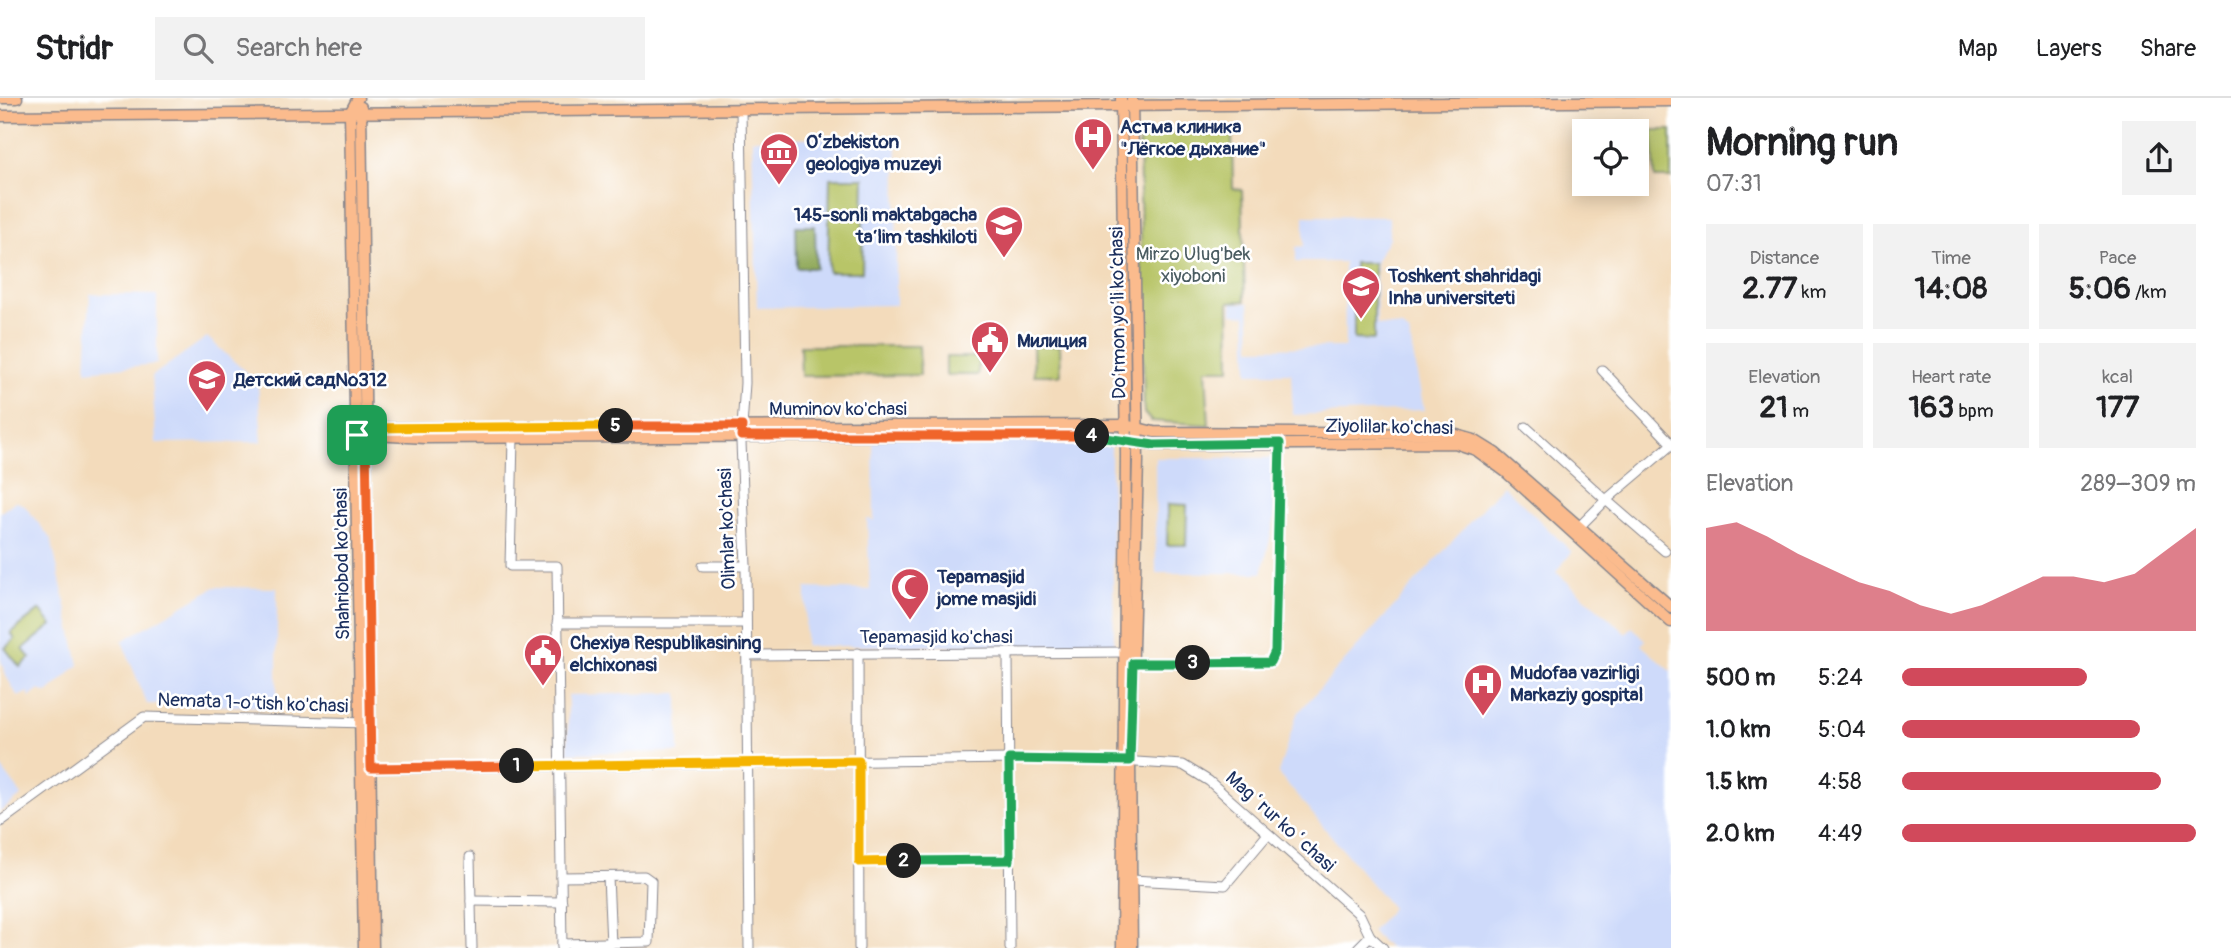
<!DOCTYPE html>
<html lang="en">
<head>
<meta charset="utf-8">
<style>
	body { margin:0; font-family:Pangolin,sans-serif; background:#f2f2f2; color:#202124; height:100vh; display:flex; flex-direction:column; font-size:26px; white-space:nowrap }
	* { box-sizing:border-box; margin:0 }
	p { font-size:23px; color:#757577 }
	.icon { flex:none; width:38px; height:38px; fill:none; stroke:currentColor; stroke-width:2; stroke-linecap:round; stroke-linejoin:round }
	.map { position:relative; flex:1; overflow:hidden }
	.panel { display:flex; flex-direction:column; background:#fff; width:560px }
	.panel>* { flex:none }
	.buttons { position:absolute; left:1572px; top:21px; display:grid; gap:14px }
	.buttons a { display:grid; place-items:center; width:77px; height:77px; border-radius:0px; background:#fff; box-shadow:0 4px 18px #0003; font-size:35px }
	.pin { position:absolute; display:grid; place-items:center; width:60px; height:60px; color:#fff; margin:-30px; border-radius:14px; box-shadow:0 4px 10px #0006 }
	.km { position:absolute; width:35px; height:35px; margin:-18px; border-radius:50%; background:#222; color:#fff; font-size:19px; line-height:35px; text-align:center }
	.round { display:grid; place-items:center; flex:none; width:74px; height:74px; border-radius:0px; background:#f2f2f2 }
	.head { display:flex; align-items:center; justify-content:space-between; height:119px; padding:0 35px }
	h1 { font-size:38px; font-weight:700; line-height:52px }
	.metrics { display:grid; grid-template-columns:repeat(3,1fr); gap:10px; height:119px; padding:7px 35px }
	.metrics div { display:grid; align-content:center; border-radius:0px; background:#f2f2f2; text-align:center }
	.metrics b { font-size:30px; font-weight:700 }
	.metrics small { font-size:19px; font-weight:400 }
	.metrics p { font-size:19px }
	.chart { height:196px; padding:14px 35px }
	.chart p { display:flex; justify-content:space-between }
	.chart svg { width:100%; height:126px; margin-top:7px; fill:#d1495b; opacity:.7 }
	ul { padding:0 35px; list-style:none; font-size:23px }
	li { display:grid; grid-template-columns:112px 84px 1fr; align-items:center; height:52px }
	li i { height:18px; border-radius:9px; background:#d1495b }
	header { display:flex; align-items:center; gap:42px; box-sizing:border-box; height:98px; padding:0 35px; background:#fff; border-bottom:2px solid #e0e0e0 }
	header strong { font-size:33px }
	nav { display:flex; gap:38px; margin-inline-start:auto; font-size:24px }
	.search { width:490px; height:63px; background:#f2f2f2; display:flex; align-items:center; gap:18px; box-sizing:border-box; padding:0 24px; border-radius:0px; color:#757577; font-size:26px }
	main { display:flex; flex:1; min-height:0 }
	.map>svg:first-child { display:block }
	.built { fill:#cedafa }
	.green { fill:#b8c567; stroke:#6a7a62; stroke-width:2 }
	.forest { fill:#92aa5c; stroke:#566c5d; stroke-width:2 }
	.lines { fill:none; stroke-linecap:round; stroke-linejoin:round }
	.minor-casing { stroke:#87858c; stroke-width:11 }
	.major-casing { stroke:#87858c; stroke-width:13 }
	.minor { stroke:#fff; stroke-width:9 }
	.major { stroke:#fbbb8d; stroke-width:10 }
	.split-1-casing { stroke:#fff; stroke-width:14 }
	.split-2-casing { stroke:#fff; stroke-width:14 }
	.split-3-casing { stroke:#fff; stroke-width:14 }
	.split-4-casing { stroke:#fff; stroke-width:14 }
	.split-5-casing { stroke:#fff; stroke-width:14 }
	.split-6-casing { stroke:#fff; stroke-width:14 }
	.split-1 { stroke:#f0652b; stroke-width:9 }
	.split-2 { stroke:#f5b400; stroke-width:9 }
	.split-3 { stroke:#22a559; stroke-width:9 }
	.split-4 { stroke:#22a559; stroke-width:9 }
	.split-5 { stroke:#f0652b; stroke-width:9 }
	.split-6 { stroke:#f5b400; stroke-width:9 }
	.labels { text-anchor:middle; stroke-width:5; stroke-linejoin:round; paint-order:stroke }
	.poi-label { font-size:19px; font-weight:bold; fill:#1b2f5e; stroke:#fff; text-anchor:start }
	.park-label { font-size:19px; fill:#4a5c61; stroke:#fff }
	.street-label { font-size:19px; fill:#1b2f5e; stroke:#fff }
</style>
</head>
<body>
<header>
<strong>Stridr</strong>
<div class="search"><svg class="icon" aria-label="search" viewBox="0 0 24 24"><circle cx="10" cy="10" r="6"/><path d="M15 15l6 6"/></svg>Search here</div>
<nav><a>Map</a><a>Layers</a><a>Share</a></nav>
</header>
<main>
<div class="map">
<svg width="1671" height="850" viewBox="0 0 1671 850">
	<rect width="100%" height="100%" fill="#fff"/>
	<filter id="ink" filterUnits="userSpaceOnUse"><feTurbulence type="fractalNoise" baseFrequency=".0143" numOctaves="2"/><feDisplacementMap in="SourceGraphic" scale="14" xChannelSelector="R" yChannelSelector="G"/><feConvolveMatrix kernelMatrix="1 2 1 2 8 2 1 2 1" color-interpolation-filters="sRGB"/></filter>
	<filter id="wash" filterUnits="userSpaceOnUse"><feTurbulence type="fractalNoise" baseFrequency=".00686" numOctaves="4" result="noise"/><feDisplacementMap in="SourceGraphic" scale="28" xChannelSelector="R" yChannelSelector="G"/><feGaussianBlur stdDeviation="1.57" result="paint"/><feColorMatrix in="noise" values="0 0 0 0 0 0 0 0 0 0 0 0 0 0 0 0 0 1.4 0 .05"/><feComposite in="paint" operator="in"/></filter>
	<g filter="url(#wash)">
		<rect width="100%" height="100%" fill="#f3dbbb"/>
		<!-- built -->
		<g class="built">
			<path d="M 897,38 L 896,207 L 757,210 L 752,41 Z"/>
			<path d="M 1304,118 L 1389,119 L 1389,140 L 1376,163 L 1377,227 L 1402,229 L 1409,235 L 1424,312 L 1293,317 L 1291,275 L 1248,275 L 1246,217 L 1232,216 L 1232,205 L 1249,205 L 1251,250 L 1345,249 L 1344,164 L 1296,164 L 1296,149 L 1304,148 Z"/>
			<path d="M 90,196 L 157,197 L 157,266 L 86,273 Z"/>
			<path d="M 207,239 L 258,285 L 262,344 L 156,345 L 152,278 Z"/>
			<path d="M 873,337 L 1111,348 L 1114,548 L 805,548 L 806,490 L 870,492 L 867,421 L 874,422 Z"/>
			<path d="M 1155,360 L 1274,360 L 1275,420 L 1262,475 L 1156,475 Z"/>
			<path d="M 1503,387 L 1572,454 L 1556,474 L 1626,535 L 1632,529 L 1646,542 L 1641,547 L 1671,573 L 1671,850 L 1389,850 L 1371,834 L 1392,810 L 1278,675 L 1297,616 Z"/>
			<path d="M 15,403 L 24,407 L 51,441 L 79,567 L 47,595 L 39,592 L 30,599 L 28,594 L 18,599 L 6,578 L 0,560 L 0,415 Z"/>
			<path d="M 215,489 L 277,490 L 277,609 L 147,606 L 122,543 Z"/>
			<path d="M 678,595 L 679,654 L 568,655 L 568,597 Z"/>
			<path d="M 0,668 L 22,697 L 0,714 Z"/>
		</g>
		<!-- green -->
		<g class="green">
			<path d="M 1652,32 L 1671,32 L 1671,80 L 1655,80 Z"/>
			<path d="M 1139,35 L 1232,35 L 1233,91 L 1242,92 L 1245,203 L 1229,204 L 1230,271 L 1206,271 L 1209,327 L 1151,323 L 1144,315 Z"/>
			<path d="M 830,80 L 864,80 L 862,174 L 828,174 Z"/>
			<path d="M 1354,165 L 1374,165 L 1374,242 L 1354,241 Z"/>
			<path d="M 1060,247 L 1061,277 L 1034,277 L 1033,248 Z"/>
			<path d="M 800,248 L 919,248 L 920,277 L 801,278 Z"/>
			<rect x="946" y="259" width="32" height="18"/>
			<path d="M 1168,406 L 1187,407 L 1186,447 L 1167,447 Z"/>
			<path d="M 40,512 L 52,527 L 23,551 L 30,560 L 20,569 L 5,550 L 15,541 L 11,535 Z"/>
		</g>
		<!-- forest -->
		<path class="forest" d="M 796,128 L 815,128 L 816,170 L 797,170 Z"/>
	</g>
	<g filter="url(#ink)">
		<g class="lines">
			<!-- minor casing -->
			<g class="minor-casing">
				<g id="minor">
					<path d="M 741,11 L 745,285 L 741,344 L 746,468 L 749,850"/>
					<path d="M 1602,272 L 1671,345"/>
					<path d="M 1526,329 L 1606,402 L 1671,347"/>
					<path d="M 513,340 L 510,468 L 557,468 L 562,850"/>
					<path d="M 1580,428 L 1606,402 L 1665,453"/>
					<path d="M 703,468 L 746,468"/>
					<path d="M 557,525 L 746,525"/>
					<path d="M 858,555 L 859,850"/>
					<path d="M 1008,556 L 1010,850"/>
					<path d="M 747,557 L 1125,554"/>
					<path d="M 1133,565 L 1270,564 L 1275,553 L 1280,345"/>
					<path d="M 363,671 L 1009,661 L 1121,663 L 1183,667 L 1209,683 L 1360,817 L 1370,838 L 1383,850"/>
					<path d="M 0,724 L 144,619 L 366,625"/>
					<path d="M 470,759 L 472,850"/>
					<path d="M 859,764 L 1010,762"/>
					<path d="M 561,779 L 644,778 L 651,783 L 649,844 L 562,846"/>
					<path d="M 608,779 L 611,846"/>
					<path d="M 1132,782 L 1225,787 L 1268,736"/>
					<path d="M 471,803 L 562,804"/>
					<path d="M 1358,850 L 1370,838"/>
				</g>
			</g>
			<!-- major casing -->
			<g class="major-casing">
				<g id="major">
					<path d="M 0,0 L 17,0"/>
					<path d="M 358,0 L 350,15 L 364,850"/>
					<path d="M 1121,0 L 1126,357 L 1122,850"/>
					<path d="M 1132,0 L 1138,363 L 1130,663 L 1132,850"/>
					<path d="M 361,9 L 373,850"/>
					<path d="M 0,18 L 1671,3"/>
					<path d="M 357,336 L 425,340 L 1070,337 L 1111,340 L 1154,347 L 1455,345 L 1476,352 L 1506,374 L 1671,524"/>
					<path d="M 357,336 L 366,330 L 1125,327 L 1154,334 L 1453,336 L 1474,342 L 1495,355 L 1671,509"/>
				</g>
			</g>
			<!-- minor -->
			<use href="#minor" class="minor"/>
			<!-- major -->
			<use href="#major" class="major"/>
		</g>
	</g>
	<g class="lines" filter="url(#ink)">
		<!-- split-1 casing -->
		<g class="split-1-casing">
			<path id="split-1" d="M 357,337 L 366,339 L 371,670 L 517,668"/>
		</g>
		<!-- split-2 casing -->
		<g class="split-2-casing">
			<path id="split-2" d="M 517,668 L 859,663 L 859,764 L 904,763"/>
		</g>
		<!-- split-3 casing -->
		<g class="split-3-casing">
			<path id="split-3" d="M 904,763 L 1010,762 L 1009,661 L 1130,663 L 1133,565 L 1193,565"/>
		</g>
		<!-- split-4 casing -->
		<g class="split-4-casing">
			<path id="split-4" d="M 1092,338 L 1154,347 L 1280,345 L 1275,553 L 1270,564 L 1193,565"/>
		</g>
		<!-- split-5 casing -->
		<g class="split-5-casing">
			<path id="split-5" d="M 616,328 L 742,328 L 741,338 L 1092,338"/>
		</g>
		<!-- split-6 casing -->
		<g class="split-6-casing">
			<path id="split-6" d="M 357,337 L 366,330 L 616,328"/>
		</g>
		<!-- split-1 -->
		<use href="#split-1" class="split-1"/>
		<!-- split-2 -->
		<use href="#split-2" class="split-2"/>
		<!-- split-3 -->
		<use href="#split-3" class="split-3"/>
		<!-- split-4 -->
		<use href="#split-4" class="split-4"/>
		<!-- split-5 -->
		<use href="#split-5" class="split-5"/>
		<!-- split-6 -->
		<use href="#split-6" class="split-6"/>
	</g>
	<!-- icons -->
	<defs>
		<g id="hospital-pin" transform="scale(2.0125)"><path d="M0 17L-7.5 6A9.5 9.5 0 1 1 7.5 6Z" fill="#d1495b" stroke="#fff"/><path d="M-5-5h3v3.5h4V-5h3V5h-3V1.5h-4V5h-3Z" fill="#fff"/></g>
		<g id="museum-pin" transform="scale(2.0125)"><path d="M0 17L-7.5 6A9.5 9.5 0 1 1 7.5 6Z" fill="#d1495b" stroke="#fff"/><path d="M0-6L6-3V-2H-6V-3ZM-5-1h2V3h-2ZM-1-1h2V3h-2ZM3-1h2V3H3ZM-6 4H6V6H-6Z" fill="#fff"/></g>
		<g id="school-pin" transform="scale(2.0125)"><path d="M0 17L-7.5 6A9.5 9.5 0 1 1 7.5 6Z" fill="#d1495b" stroke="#fff"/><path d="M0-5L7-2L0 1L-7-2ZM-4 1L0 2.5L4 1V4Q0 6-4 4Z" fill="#fff"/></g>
		<g id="university-pin" transform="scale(2.0125)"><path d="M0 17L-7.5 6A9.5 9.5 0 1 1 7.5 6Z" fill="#d1495b" stroke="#fff"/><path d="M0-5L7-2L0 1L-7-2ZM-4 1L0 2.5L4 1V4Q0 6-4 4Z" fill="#fff"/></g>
		<g id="civic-pin" transform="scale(2.0125)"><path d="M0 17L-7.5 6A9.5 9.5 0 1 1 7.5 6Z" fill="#d1495b" stroke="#fff"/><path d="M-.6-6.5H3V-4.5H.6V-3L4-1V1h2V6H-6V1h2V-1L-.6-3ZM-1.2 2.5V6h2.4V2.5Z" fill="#fff"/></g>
		<g id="mosque-pin" transform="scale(2.0125)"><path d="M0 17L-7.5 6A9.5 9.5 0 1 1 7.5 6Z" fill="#d1495b" stroke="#fff"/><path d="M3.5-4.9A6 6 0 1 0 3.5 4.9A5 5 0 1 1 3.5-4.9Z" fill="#fff"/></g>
	</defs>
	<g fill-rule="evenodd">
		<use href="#hospital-pin" x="1093" y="39"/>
		<use href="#museum-pin" x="779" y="54"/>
		<use href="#school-pin" x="1004" y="127"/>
		<use href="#university-pin" x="1361" y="188"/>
		<use href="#civic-pin" x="990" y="242"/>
		<use href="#school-pin" x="207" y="281"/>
		<use href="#mosque-pin" x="910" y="489"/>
		<use href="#civic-pin" x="543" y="555"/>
		<use href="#hospital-pin" x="1483" y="585"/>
	</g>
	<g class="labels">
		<!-- poi labels -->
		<g class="poi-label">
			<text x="1120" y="35">Астма клиника<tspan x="1120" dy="22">"Лёгкое дыхание"</tspan></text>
			<text x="806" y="50">Oʻzbekiston<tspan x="806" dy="22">geologiya muzeyi</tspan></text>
			<text x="977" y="123" text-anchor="end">145-sonli maktabgacha<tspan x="977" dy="22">ta‘lim tashkiloti</tspan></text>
			<text x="1388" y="184">Toshkent shahridagi<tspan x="1388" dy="22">Inha universiteti</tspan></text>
			<text x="1017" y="249">Милиция</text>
			<text x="234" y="288">Детский сад№312</text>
			<text x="937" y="485">Tepamasjid<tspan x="937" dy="22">jome masjidi</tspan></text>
			<text x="570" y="551">Chexiya Respublikasining<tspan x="570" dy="22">elchixonasi</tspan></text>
			<text x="1510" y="581">Mudofaa vazirligi<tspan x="1510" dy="22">Markaziy gospital</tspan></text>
		</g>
		<!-- park labels -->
		<g class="park-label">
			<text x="1193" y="162">Mirzo Ulug'bek<tspan x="1193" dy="22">xiyoboni</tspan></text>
		</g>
		<!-- street labels -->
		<g class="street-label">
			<text transform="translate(1117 215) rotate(-91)" y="7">Do‘rmon yo‘li ko‘chasi</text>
			<text x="838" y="317">Muminov ko'chasi</text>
			<text transform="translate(1389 328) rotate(1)" y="7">Ziyolilar ko'chasi</text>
			<text transform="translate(726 431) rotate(-92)" y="7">Olimlar ko'chasi</text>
			<text transform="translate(341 466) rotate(-91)" y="7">Shahriobod ko'chasi</text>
			<text x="936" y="545">Tepamasjid ko'chasi</text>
			<text transform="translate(253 604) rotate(2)" y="7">Nemata 1-o'tish ko'chasi</text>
			<text transform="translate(1281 723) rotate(42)" y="7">Magʻrur koʻchasi</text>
		</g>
	</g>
</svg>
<div class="buttons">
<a><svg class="icon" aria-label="locate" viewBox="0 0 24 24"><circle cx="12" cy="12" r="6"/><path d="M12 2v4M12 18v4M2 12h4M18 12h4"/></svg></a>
</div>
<div class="pin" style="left:357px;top:337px;background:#1e9e55"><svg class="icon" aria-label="arrive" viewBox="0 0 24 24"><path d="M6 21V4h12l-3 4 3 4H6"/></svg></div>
<b class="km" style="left:517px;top:668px">1</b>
<b class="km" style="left:904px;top:763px">2</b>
<b class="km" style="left:1193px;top:565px">3</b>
<b class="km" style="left:1092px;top:338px">4</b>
<b class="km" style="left:616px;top:328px">5</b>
</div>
<section class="panel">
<div class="head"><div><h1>Morning run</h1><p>07:31</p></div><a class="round"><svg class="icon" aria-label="share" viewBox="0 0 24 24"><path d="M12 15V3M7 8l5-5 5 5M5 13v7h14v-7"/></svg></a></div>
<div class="metrics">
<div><p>Distance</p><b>2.77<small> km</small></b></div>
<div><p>Time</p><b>14:08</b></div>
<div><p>Pace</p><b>5:06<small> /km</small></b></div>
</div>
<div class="metrics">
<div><p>Elevation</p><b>21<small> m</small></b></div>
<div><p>Heart rate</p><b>163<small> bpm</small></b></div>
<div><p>kcal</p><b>177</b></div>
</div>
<div class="chart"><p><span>Elevation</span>289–309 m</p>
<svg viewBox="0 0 160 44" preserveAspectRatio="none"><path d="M0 44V8L10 6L20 11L30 17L40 22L50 27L60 30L70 35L80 38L90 35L100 30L110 25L120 25L130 27L140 24L150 16L160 8V44z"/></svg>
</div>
<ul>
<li><b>500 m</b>5:24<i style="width:63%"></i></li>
<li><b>1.0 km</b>5:04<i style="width:81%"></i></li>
<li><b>1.5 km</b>4:58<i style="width:88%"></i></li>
<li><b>2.0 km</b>4:49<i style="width:100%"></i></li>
</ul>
</section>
</main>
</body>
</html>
